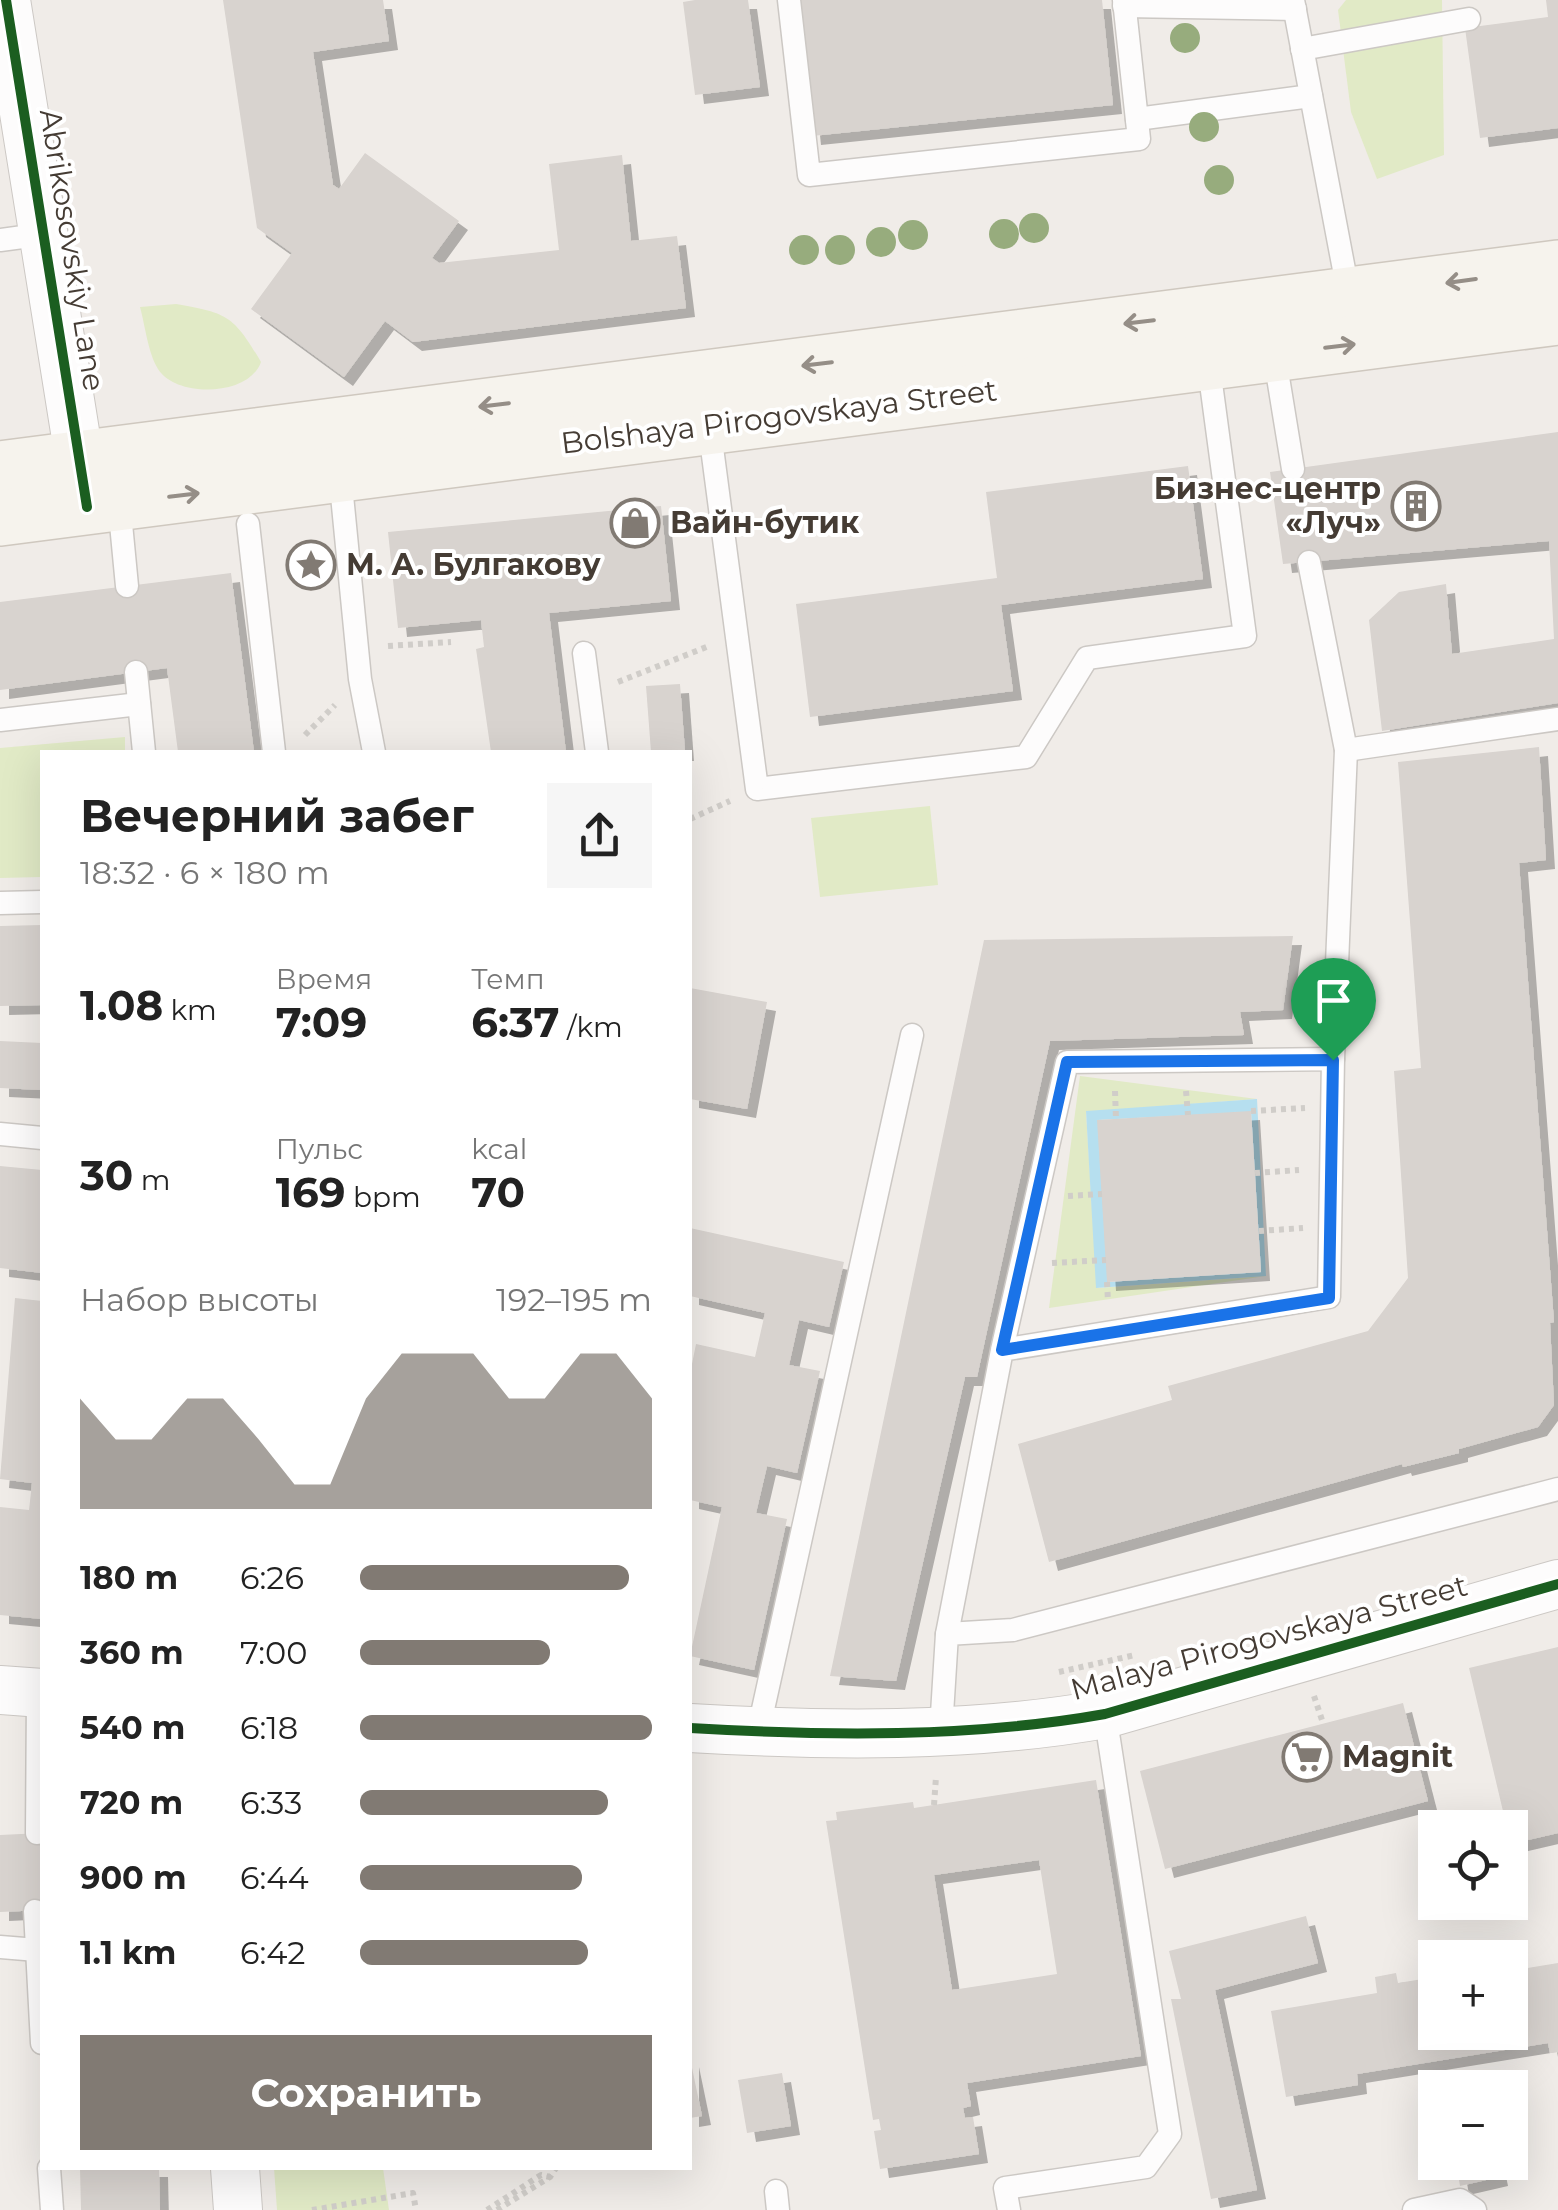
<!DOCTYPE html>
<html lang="ru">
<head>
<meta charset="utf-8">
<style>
	body { margin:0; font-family:Montserrat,sans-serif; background:#f6f6f6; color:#222; height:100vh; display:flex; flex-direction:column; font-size:38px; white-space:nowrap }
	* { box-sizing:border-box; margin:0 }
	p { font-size:32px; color:#767676 }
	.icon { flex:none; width:55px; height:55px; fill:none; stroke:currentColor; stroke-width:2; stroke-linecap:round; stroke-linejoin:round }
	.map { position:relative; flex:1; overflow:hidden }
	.panel { position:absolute; left:40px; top:750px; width:652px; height:1420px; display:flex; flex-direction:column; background:#fff; border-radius:0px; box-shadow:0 10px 40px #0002 }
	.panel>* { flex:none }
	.buttons { position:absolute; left:1418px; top:1810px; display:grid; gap:20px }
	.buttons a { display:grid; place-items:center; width:110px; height:110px; border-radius:0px; background:#fff; box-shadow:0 10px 40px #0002; font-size:50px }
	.pin { position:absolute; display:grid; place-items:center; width:85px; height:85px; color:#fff; margin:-102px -42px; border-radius:50% 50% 50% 0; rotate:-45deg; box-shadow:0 0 10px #0007 }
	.pin .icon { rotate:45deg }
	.round { display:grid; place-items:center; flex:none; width:105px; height:105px; border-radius:0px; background:#f6f6f6 }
	.overview { display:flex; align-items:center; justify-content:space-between; height:170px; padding:0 40px }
	h1 { font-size:45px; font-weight:700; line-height:75px }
	.stats { display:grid; grid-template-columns:repeat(3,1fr); gap:15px; height:170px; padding:10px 40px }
	.stats div { display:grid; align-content:center }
	.stats b { font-size:42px; font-weight:700 }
	.stats small { font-size:28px; font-weight:400 }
	.stats p { font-size:28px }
	.chart { height:280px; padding:20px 40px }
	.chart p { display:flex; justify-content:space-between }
	.chart svg { width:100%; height:180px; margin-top:10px; fill:#817a73; opacity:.7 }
	.cta { display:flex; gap:20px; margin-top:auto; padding:20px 40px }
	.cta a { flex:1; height:115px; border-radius:0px; background:#817a73; color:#fff; font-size:40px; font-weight:700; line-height:115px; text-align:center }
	ul { padding:0 40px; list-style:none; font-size:32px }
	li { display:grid; grid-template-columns:160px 120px 1fr; align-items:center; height:75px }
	li i { height:25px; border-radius:12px; background:#817a73 }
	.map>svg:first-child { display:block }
	.green { fill:#e1eac6 }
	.water { fill:#b6dfef; fill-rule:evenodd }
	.building { fill:#d8d3cf; fill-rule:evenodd; filter:url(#shadow) }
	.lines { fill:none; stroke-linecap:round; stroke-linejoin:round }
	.service-casing { stroke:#ccc8c4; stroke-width:25 }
	.minor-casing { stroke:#ccc8c4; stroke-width:50 }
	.secondary-casing { stroke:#cfc8bf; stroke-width:58 }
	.path { stroke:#d0cdc9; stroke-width:6; stroke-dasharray:5 5; stroke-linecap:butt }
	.service { stroke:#fdfcfc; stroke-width:22 }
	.minor { stroke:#fdfcfc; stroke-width:48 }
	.secondary { stroke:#f6f3ed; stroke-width:55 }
	.cycleway-casing { stroke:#fff; stroke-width:16 }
	.cycleway { stroke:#1b5e20; stroke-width:10 }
	.tree { fill:#97ac7d }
	.oneway { stroke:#958e87 }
	.route-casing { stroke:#fff; stroke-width:20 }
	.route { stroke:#1a73e8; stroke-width:12 }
	.labels { text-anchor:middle; stroke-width:8; stroke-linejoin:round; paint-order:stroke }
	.street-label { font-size:30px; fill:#453c34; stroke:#fff }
	.poi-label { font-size:30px; font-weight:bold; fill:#453c34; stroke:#fff; text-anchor:start }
</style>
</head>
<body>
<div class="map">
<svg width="1558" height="2210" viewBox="0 0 1558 2210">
	<defs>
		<filter id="shadow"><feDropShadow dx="9" dy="9" stdDeviation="0" flood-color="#0004"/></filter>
	</defs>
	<rect width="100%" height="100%" fill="#f0ece8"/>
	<!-- green -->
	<g class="green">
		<path d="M 1346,0 L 1442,0 L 1444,155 L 1377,179 L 1351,112 L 1338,10 Z"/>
		<path d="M 176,304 C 228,313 234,316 261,362 C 249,397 176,398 158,369 C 148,353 145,325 140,307 Z"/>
		<path d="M 125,737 L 125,752 L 42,752 L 42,877 L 0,878 L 0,748 Z"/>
		<path d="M 930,806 L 938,885 L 820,897 L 811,818 Z"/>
		<path d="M 1080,1076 L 1257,1099 L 1086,1112 L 1097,1288 L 1266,1276 L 1049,1308 Z"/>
		<path d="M 274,2168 L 383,2168 L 389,2210 L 277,2210 Z"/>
	</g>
	<!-- water -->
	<path class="water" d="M 1257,1099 L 1266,1276 L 1096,1288 L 1086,1111 ZM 1251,1112 L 1261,1272 L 1108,1282 L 1098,1120 Z"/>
	<!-- building -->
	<g class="building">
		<path d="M 223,0 L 383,0 L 389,41 L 313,52 L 333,185 L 339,189 L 365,153 L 459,221 L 432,258 L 439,263 L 559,250 L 549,164 L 622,155 L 631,241 L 677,236 L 686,308 L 413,342 L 385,321 L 344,377 L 251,309 L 292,253 L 257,228 Z"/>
		<path d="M 695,0 L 748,0 L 760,87 L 695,95 L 683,2 Z"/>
		<path d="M 798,0 L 1102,0 L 1113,105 L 812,136 Z"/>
		<path d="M 1546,0 L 1558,0 L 1558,128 L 1480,138 L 1465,28 L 1548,17 Z"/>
		<path d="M 1558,432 L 1558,703 L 1382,731 L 1369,620 L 1399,592 L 1446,584 L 1452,654 L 1554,639 L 1549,541 L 1283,564 L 1270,472 Z"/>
		<path d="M 1188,466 L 1203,579 L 1001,605 L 1013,691 L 810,717 L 796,604 L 997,578 L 986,492 Z"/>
		<path d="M 661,506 L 671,601 L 549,613 L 566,752 L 491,752 L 476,649 L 484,647 L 481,620 L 398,628 L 388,532 Z"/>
		<path d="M 231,573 L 254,752 L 178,752 L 167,668 L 0,690 L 0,602 Z"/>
		<path d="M 680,684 L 685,752 L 651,752 L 646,686 Z"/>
		<path d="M 1539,747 L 1546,860 L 1519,863 L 1554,1322 L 1550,1323 L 1554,1405 L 1538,1427 L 1459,1449 L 1459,1453 L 1403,1467 L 1402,1464 L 1049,1562 L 1018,1444 L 1172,1400 L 1168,1386 L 1368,1331 L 1408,1278 L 1394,1071 L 1421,1068 L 1398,762 Z"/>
		<path d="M 42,925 L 42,1005 L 0,1006 L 0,926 Z"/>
		<path d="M 1293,936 L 1283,1010 L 1240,1012 L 1244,1035 L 1050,1041 L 977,1377 L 965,1377 L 896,1681 L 830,1676 L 984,940 Z"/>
		<path d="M 690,988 L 767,1002 L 747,1109 L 690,1099 Z"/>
		<path d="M 0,1041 L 42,1043 L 42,1090 L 0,1088 Z"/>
		<path d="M 1251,1111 L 1261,1272 L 1107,1282 L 1097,1120 Z"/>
		<path d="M 0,1166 L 42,1170 L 42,1273 L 0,1268 Z"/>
		<path d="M 690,1228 L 844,1262 L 829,1327 L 799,1320 L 789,1365 L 820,1371 L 797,1473 L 767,1466 L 756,1513 L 787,1519 L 754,1670 L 690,1656 L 722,1507 L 690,1500 L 690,1374 L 696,1344 L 755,1357 L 765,1313 L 690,1296 Z"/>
		<path d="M 15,1298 L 42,1301 L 42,1619 L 0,1615 L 0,1507 L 29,1510 L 32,1483 L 0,1479 Z"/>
		<path d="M 1558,1647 L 1558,1833 L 1511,1844 L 1510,1828 L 1507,1828 L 1469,1668 Z"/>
		<path d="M 1403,1703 L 1428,1801 L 1165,1869 L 1140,1771 Z"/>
		<path d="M 1096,1780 L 1141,2056 L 967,2083 L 971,2106 L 963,2108 L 965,2118 L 973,2117 L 979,2154 L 880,2169 L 874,2131 L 881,2130 L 879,2119 L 873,2120 L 826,1821 L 837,1820 L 836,1812 L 913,1802 L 914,1808 ZM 1039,1860 L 1057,1974 L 952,1990 L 934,1875 Z"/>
		<path d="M 42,1833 L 42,1910 L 0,1912 L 0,1835 Z"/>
		<path d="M 1306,1916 L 1318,1963 L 1215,1990 L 1257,2190 L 1211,2199 L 1171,1999 L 1181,1999 L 1169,1951 Z"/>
		<path d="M 1558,1963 L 1558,2052 L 1550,2053 L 1548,2043 L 1357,2074 L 1358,2085 L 1286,2097 L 1271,2011 L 1377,1993 L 1375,1977 L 1396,1973 L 1398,1983 L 1435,1977 L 1435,2032 L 1510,2032 L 1510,1971 Z"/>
		<path d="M 690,2058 L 702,2116 L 690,2118 Z"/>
		<path d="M 782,2073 L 791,2126 L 747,2133 L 738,2080 Z"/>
		<path d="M 1456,2162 L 1496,2162 L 1499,2177 L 1460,2186 Z"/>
		<path d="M 80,2168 L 159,2168 L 160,2210 L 81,2210 Z"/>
	</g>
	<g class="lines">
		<!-- service casing -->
		<g class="service-casing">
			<g id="service">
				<path d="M 789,0 L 809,175 L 1139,139 L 1124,0"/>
				<path d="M 1293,0 L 1349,296"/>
				<path d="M 1124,6 L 1295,9"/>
				<path d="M 1302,49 L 1469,19"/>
				<path d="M 1137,119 L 1311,96"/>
				<path d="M 0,240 L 45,234"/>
				<path d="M 1274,353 L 1293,469"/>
				<path d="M 709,425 L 757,789 L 1026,757 L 1087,658 L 1245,636 L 1208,361"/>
				<path d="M 340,475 L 360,679 L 374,752"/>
				<path d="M 119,503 L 127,586"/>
				<path d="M 248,524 L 274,752"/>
				<path d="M 1309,562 L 1346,750 L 1558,719"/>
				<path d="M 584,653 L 597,752"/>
				<path d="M 136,672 L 144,752"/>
				<path d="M 0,720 L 139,704"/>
				<path d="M 0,903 L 42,902"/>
				<path d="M 1333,1059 L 1346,750"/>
				<path d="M 0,1134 L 42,1138"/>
				<path d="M 947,1634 L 1002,1350 L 1067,1062 L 1333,1059 L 1329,1297 L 1002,1350"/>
				<path d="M 941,1730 L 947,1634 L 1013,1630 L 1558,1489"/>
				<path d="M 758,1732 L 912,1035"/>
				<path d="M 37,1833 L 38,1693"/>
				<path d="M 35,1911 L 42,2043"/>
				<path d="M 0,1947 L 37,1950"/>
				<path d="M 49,2168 L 52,2210"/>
				<path d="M 776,2191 L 778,2210"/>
				<path d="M 1009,2210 L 1005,2188 L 1146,2167 L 1170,2134 L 1105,1714"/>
				<path d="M 1414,2210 L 1460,2200 L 1475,2210"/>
			</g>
		</g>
		<!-- minor casing -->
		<g class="minor-casing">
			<g id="minor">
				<path d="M 6,0 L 85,494"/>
				<path d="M 0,1690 L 42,1693"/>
				<path d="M 690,1728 C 826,1736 970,1738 1105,1714 L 1558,1584"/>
				<path d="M 235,2168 L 238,2210"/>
			</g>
		</g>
		<!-- secondary casing -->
		<g class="secondary-casing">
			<g id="secondary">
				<path d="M 0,469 L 1558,268"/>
				<path d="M 0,518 L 1558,317"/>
			</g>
		</g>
		<!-- path -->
		<g class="path">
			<path d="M 388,646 L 451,642"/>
			<path d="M 618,682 L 709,646"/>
			<path d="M 305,735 L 335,705"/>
			<path d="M 690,819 L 730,801"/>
			<path d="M 1115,1091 L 1116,1119"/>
			<path d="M 1186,1091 L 1188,1115"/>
			<path d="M 1251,1111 L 1305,1108"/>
			<path d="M 1255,1173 L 1299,1170"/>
			<path d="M 1068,1196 L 1102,1194"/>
			<path d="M 1259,1231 L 1303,1228"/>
			<path d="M 1052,1263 L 1106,1260"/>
			<path d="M 1107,1282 L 1108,1301"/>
			<path d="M 1059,1672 L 1135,1655"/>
			<path d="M 1314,1696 L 1323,1723"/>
			<path d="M 934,1805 L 936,1777"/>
			<path d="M 312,2210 L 413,2193 L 416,2210"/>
			<path d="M 487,2210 L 541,2175 L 550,2177"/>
			<path d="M 497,2210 L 550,2177 L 556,2168"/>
		</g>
		<!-- service -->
		<use href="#service" class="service"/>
		<!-- minor -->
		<use href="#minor" class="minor"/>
		<!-- secondary -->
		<use href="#secondary" class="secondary"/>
		<!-- cycleway casing -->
		<g class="cycleway-casing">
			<g id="cycleway">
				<path d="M 6,0 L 87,507"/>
				<path d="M 690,1728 C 826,1736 970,1738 1105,1714 L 1558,1584"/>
			</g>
		</g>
		<!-- cycleway -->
		<use href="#cycleway" class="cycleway"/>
	</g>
	<!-- trees -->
	<g class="tree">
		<circle cx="1185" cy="38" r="15"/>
		<circle cx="1204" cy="127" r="15"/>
		<circle cx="1219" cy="180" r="15"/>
		<circle cx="1034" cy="228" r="15"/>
		<circle cx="1004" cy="234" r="15"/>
		<circle cx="913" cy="235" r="15"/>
		<circle cx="881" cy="242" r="15"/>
		<circle cx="804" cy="250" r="15"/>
		<circle cx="840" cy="250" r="15"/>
	</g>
	<!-- one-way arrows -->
	<defs><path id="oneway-shaft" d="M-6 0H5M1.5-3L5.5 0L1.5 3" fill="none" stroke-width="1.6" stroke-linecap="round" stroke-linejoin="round" transform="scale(2.5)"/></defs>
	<g class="oneway">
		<use href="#oneway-shaft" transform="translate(1461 281) rotate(172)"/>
		<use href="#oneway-shaft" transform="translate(1139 322) rotate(173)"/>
		<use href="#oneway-shaft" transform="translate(1340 346) rotate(-7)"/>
		<use href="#oneway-shaft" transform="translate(817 364) rotate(173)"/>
		<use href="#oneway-shaft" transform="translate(494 405) rotate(173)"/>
		<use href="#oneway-shaft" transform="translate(184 495) rotate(-7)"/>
	</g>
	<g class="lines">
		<!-- route casing -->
		<g class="route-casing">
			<path id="route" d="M 1333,1060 L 1329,1298 L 1002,1350 L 1067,1062 Z"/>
		</g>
		<!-- route -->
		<use href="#route" class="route"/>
	</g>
	<!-- icons -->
	<defs>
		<g id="building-ring" transform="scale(2.5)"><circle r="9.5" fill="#fff" stroke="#817a73" stroke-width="1.5"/><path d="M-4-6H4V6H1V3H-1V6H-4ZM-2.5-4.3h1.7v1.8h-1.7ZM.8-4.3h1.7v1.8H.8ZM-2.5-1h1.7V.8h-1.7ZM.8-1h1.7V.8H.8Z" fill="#817a73"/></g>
		<g id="shop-ring" transform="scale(2.5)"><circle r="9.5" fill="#fff" stroke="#817a73" stroke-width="1.5"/><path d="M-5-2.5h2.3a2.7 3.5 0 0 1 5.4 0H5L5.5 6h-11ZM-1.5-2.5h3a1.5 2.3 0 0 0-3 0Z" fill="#817a73"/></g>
		<g id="sight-ring" transform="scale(2.5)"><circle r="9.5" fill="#fff" stroke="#817a73" stroke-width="1.5"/><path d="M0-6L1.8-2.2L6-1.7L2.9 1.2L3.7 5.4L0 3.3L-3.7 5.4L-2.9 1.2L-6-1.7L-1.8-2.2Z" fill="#817a73"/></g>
		<g id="supermarket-ring" transform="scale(2.5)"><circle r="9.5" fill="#fff" stroke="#817a73" stroke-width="1.5"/><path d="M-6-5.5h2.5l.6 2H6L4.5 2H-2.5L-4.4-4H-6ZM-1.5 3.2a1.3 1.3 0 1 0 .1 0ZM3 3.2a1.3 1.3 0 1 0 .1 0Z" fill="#817a73"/></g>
	</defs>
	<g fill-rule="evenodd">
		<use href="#building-ring" x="1416" y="506"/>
		<use href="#shop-ring" x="635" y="523"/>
		<use href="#sight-ring" x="311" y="565"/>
		<use href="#supermarket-ring" x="1307" y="1757"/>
	</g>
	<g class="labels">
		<!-- street labels -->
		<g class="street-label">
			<text transform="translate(72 250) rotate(81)" y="10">Abrikosovskiy Lane</text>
			<text transform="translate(779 417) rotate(-7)" y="10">Bolshaya Pirogovskaya Street</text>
			<text transform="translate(1269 1638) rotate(-15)" y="10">Malaya Pirogovskaya Street</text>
		</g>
		<!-- poi labels -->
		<g class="poi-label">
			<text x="1381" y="499" text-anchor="end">Бизнес-центр<tspan x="1381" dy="34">«Луч»</tspan></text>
			<text x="670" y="533">Вайн-бутик</text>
			<text x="346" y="575">М. А. Булгакову</text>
			<text x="1342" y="1767">Magnit</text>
		</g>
	</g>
</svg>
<div class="buttons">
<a><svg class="icon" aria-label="locate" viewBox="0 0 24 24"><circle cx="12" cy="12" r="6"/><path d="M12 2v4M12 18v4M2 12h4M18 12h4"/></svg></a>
<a>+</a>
<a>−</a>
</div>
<div class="pin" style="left:1333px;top:1060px;background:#1e9e55"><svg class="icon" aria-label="arrive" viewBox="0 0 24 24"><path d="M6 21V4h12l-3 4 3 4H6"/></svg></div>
<section class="panel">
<div class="overview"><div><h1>Вечерний забег</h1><p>18:32 · 6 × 180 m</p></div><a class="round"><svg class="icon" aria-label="share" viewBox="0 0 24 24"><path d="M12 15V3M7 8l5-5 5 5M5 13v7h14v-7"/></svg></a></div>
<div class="stats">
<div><b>1.08<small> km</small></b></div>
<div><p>Время</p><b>7:09</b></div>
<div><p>Темп</p><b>6:37<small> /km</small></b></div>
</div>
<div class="stats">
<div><b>30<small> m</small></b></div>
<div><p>Пульс</p><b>169<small> bpm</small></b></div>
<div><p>kcal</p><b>70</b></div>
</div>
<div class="chart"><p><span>Набор высоты</span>192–195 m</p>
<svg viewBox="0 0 160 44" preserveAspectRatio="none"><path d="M0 44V17L10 27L20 27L30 17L40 17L50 27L60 38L70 38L80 17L90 6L100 6L110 6L120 17L130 17L140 6L150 6L160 17V44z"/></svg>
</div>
<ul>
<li><b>180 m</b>6:26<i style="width:92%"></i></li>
<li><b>360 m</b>7:00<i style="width:65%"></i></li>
<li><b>540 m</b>6:18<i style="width:100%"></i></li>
<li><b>720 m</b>6:33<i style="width:85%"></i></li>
<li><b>900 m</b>6:44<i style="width:76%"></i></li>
<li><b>1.1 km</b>6:42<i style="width:78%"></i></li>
</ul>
<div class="cta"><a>Сохранить</a></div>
</section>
</div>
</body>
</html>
